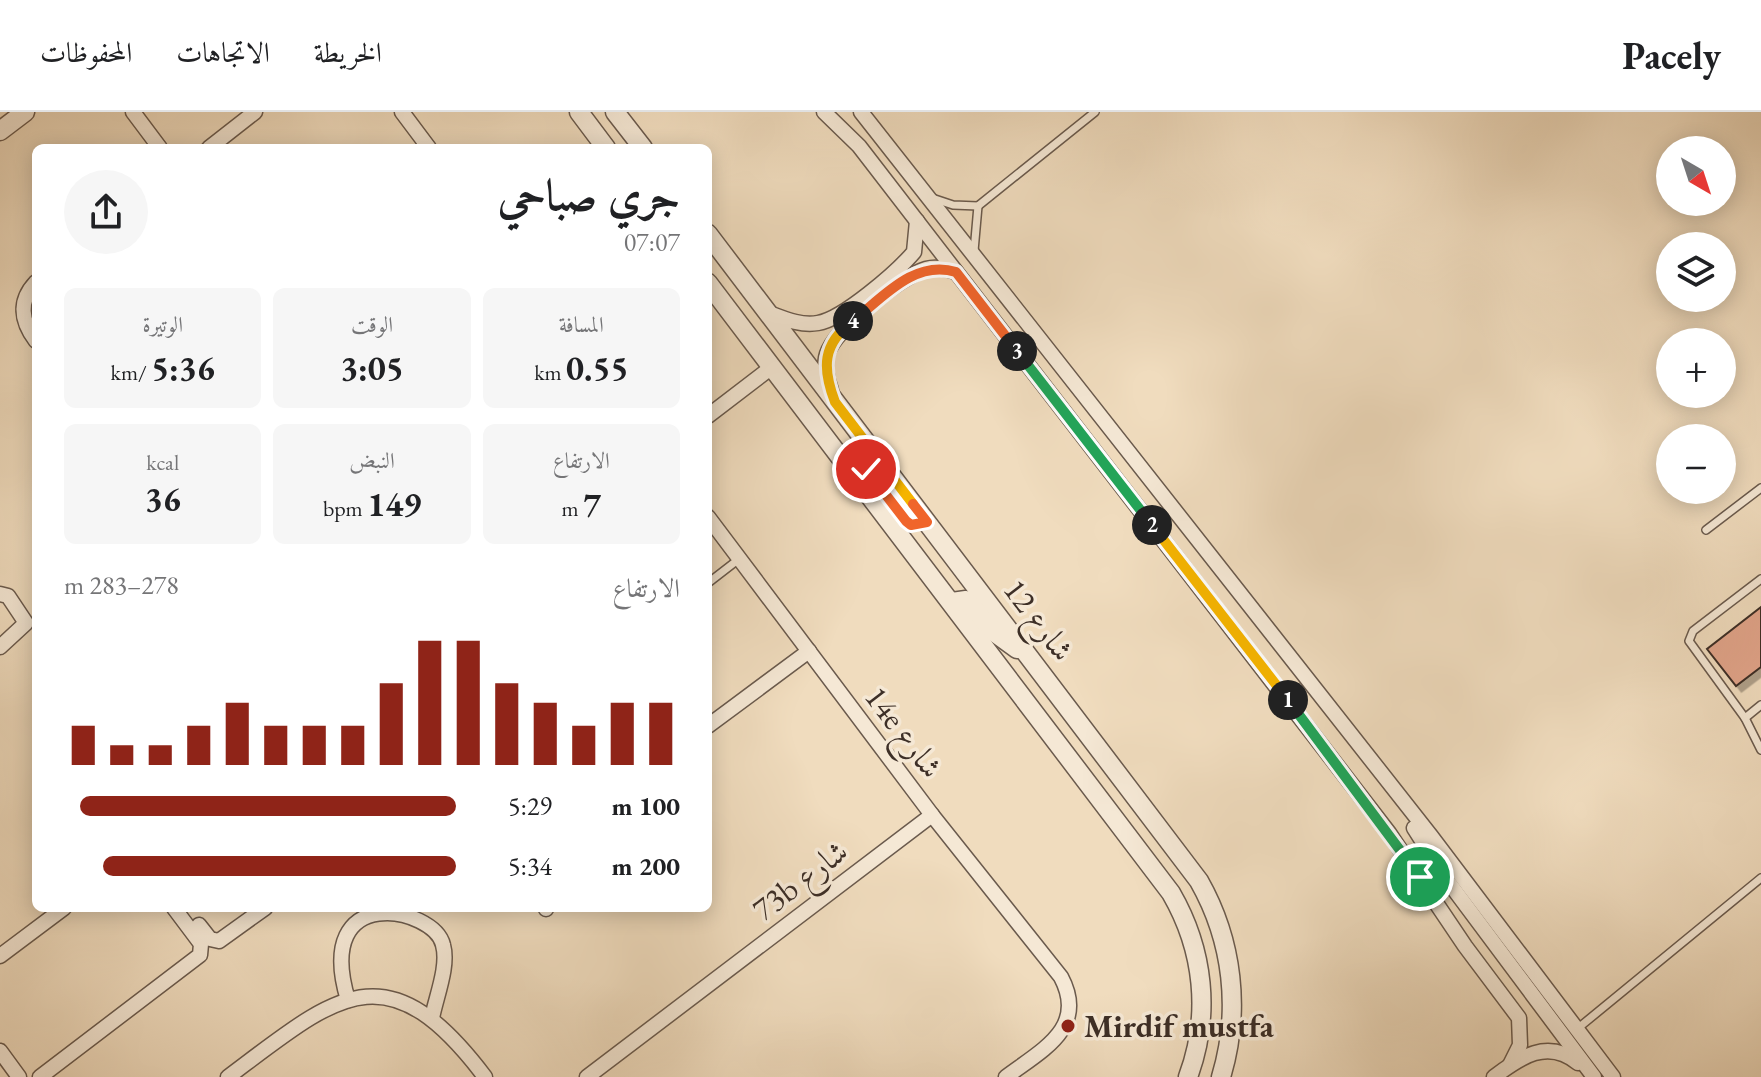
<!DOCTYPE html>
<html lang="ar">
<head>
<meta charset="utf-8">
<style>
	body { margin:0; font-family:"EB Garamond",Amiri,serif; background:#f6f6f6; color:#202124; direction:rtl; height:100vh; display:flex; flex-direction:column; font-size:30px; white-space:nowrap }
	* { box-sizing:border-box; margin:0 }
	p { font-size:26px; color:#757577 }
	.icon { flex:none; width:44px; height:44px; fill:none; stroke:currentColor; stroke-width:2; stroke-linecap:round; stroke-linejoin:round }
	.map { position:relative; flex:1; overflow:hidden; direction:ltr }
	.details { position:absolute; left:32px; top:32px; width:680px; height:768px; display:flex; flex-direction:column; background:#fff; border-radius:12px; box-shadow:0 4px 20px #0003; direction:rtl }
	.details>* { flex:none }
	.needle { width:52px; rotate:141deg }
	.fabs { position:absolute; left:1656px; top:24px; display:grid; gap:16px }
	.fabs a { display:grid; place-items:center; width:80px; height:80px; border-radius:50%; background:#fff; box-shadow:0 4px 20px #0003; font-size:40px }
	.pin { position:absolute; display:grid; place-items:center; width:68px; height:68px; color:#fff; margin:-34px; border:4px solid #fff; border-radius:50%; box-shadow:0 2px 8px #0007 }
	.km { position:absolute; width:40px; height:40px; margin:-20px; border-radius:50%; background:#222; color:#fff; font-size:22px; line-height:40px; text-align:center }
	.round { display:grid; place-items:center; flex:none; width:84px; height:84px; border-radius:42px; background:#f6f6f6 }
	.headline { display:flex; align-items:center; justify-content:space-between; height:136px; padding:0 32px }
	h1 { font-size:44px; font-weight:700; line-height:60px }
	.metrics { display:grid; grid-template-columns:repeat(3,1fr); gap:12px; height:136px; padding:8px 32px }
	.metrics div { display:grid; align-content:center; border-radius:12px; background:#f6f6f6; text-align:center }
	.metrics b { font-size:34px; font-weight:700 }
	.metrics small { font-size:22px; font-weight:400 }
	.metrics p { font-size:22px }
	.chart { height:224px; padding:16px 32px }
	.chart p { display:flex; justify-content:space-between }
	.chart svg { width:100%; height:144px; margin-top:8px; stroke:#8f2418; stroke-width:6 }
	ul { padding:0 32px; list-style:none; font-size:26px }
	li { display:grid; grid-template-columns:128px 96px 1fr; align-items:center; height:60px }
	li i { height:20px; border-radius:10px; background:#8f2418 }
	header { display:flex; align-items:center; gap:48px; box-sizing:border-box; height:112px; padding:0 40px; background:#fff; border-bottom:2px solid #e0e0e0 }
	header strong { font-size:38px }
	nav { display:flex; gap:44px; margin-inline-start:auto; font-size:28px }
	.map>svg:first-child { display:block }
	.building { fill:#e2a58b; stroke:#3d2f27; stroke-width:2; filter:url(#shadow) }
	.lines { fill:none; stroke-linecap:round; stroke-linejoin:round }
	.service-casing { stroke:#6a5a4d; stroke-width:10 }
	.minor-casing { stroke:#6a5a4d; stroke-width:17 }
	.tertiary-casing { stroke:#6a5a4d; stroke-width:21 }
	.service { stroke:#f5e8d5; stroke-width:7 }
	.minor { stroke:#f5e8d5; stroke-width:14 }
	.tertiary { stroke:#f5e8d5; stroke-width:18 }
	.split-1-casing { stroke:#fff; stroke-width:16 }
	.split-2-casing { stroke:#fff; stroke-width:16 }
	.split-3-casing { stroke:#fff; stroke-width:16 }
	.split-4-casing { stroke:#fff; stroke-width:16 }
	.split-5-casing { stroke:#fff; stroke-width:16 }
	.split-6-casing { stroke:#fff; stroke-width:16 }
	.split-1 { stroke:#22a559; stroke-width:10 }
	.split-2 { stroke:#f5b400; stroke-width:10 }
	.split-3 { stroke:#22a559; stroke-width:10 }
	.split-4 { stroke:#f0652b; stroke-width:10 }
	.split-5 { stroke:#f5b400; stroke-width:10 }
	.split-6 { stroke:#f0652b; stroke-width:10 }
	.poi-dot { fill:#8f2418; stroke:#f5e8d5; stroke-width:3 }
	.labels { text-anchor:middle; stroke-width:7; stroke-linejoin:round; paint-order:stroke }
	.street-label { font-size:32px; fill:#3d2f27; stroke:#f5e8d5 }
	.poi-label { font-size:32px; font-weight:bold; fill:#3d2f27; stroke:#f5e8d5; text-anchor:start }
</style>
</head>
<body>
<header>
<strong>Pacely</strong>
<nav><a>الخريطة</a><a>الاتجاهات</a><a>المحفوظات</a></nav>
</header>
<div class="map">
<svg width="1761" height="965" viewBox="0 0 1761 965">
	<defs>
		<filter id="shadow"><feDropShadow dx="5.5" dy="5.5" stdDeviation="0" flood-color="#0004"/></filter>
	</defs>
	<rect width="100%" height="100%" fill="#f0dcbe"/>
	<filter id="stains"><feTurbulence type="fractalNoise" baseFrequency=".0025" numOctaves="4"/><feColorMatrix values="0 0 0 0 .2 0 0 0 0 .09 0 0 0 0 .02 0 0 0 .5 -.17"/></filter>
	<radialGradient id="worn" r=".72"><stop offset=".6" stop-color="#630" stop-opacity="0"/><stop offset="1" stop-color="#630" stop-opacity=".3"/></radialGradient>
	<!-- building -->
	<path class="building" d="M 1761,495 L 1761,555 L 1736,574 L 1707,537 Z"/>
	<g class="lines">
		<!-- service casing -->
		<g class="service-casing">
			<g id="service">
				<path d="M 932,86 L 953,93 L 978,94 L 1095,0"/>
				<path d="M 974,139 L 978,94"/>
				<path d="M 1706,418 L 1761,376"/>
				<path d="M 1761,467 L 1693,519 L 1689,529 L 1745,606 L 1761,638"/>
				<path d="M 708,471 L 739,447"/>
				<path d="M 1745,606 L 1761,593"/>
				<path d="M 1577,917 L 1761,766"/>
			</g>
		</g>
		<!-- minor casing -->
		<g class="minor-casing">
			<g id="minor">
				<path d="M 133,0 L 160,36"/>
				<path d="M 402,0 L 429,36"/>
				<path d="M 824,0 L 859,34 L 1389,721 L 1465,834 L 1519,906 L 1520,933 L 1510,953"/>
				<path d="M 861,0 L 1431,724 L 1613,965"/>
				<path d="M 209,36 L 255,0"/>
				<path d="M 36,170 C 18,189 21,209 36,229"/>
				<path d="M 769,201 C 785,207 801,214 818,211 C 843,207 897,160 914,140 L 917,109"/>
				<path d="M 831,278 C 827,267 823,254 827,242 C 835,217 901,164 926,157 C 937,154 946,157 956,160"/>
				<path d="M 708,304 L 772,255"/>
				<path d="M 708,405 L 932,703 L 1061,865 C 1088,916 1042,938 1006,965"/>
				<path d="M 0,482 L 8,484 L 26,511 L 0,535"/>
				<path d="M 708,614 L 809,539"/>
				<path d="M 1414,716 L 1447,768 L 1594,965"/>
				<path d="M 546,796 L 546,797"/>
				<path d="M 199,813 L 210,827 L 219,829 L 265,796"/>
				<path d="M 0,844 L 64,796"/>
				<path d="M 348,888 C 312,769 434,795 443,833 C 449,854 436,885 432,906"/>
				<path d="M 0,939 L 19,965"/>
				<path d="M 40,965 L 200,843 L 201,832 L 174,796"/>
				<path d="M 228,965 C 336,884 386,834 485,965"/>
				<path d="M 587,965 L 932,703"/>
				<path d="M 1494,965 C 1520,945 1548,926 1578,951"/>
			</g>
		</g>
		<!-- tertiary casing -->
		<g class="tertiary-casing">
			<g id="tertiary">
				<path d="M 579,0 L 606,36"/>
				<path d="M 615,0 L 643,36"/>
				<path d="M 0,19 L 25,0"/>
				<path d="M 708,122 L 1199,769 C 1233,829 1241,899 1221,965"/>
				<path d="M 708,171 L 1171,781 C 1204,838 1211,903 1188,965"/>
				<path d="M 952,490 L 966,488 L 995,521 L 1017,537"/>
			</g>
		</g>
		<!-- service -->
		<use href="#service" class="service"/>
		<!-- minor -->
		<use href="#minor" class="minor"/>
		<!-- tertiary -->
		<use href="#tertiary" class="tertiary"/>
	</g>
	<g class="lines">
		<!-- split-1 casing -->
		<g class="split-1-casing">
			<path id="split-1" d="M 1288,588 L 1420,765"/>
		</g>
		<!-- split-2 casing -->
		<g class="split-2-casing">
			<path id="split-2" d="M 1152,413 L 1288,588"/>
		</g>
		<!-- split-3 casing -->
		<g class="split-3-casing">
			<path id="split-3" d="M 1017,239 L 1152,413"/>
		</g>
		<!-- split-4 casing -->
		<g class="split-4-casing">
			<path id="split-4" d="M 853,209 C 883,185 915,147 956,160 L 1017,239"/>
		</g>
		<!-- split-5 casing -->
		<g class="split-5-casing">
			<path id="split-5" d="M 853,209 C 822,232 822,256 835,290 L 913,392"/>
		</g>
		<!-- split-6 casing -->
		<g class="split-6-casing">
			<path id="split-6" d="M 866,357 L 906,409 L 911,413 L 927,410 L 913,392"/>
		</g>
		<!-- split-1 -->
		<use href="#split-1" class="split-1"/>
		<!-- split-2 -->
		<use href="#split-2" class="split-2"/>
		<!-- split-3 -->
		<use href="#split-3" class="split-3"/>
		<!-- split-4 -->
		<use href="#split-4" class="split-4"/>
		<!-- split-5 -->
		<use href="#split-5" class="split-5"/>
		<!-- split-6 -->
		<use href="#split-6" class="split-6"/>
	</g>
	<!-- markers -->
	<circle class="poi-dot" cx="1068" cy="914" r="8"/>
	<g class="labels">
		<!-- street labels -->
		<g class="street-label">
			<text transform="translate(1039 508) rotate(53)" y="11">شارع 12</text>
			<text transform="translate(904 620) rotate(53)" y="11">14e شارع</text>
			<text transform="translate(800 768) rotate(-37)" y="11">73b شارع</text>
		</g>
		<!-- poi labels -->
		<g class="poi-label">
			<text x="1084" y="925">Mirdif mustfa</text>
		</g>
	</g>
	<rect width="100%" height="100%" filter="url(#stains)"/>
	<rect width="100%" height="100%" fill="url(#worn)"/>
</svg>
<div class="fabs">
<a><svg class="needle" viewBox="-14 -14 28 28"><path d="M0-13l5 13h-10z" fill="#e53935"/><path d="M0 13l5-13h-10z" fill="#757577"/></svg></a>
<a><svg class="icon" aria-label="layers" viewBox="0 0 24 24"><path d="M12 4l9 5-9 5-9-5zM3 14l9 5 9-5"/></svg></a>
<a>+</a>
<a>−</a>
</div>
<div class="pin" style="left:1420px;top:765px;background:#1e9e55"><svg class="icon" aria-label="arrive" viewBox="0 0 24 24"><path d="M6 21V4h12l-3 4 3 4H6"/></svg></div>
<div class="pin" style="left:866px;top:357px;background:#d93025"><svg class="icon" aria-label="check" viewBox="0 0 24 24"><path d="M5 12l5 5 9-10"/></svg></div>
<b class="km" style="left:1288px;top:588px">1</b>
<b class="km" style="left:1152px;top:413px">2</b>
<b class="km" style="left:1017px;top:239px">3</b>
<b class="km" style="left:853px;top:209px">4</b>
<section class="details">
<div class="headline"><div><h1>جري صباحي</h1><p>07:07</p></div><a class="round"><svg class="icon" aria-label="share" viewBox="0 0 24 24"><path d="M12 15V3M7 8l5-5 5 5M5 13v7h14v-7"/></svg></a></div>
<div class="metrics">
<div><p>المسافة</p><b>0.55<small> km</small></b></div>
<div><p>الوقت</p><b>3:05</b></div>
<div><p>الوتيرة</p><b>5:36<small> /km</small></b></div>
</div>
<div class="metrics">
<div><p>الارتفاع</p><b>7<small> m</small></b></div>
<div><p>النبض</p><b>149<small> bpm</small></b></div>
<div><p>kcal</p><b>36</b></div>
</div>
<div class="chart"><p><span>الارتفاع</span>278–283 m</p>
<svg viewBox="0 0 160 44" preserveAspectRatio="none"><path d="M5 44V32M15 44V38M25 44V38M35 44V32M45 44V25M55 44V32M65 44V32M75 44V32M85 44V19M95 44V6M105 44V6M115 44V19M125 44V25M135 44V32M145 44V25M155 44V25"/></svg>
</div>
<ul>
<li><b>100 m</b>5:29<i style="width:96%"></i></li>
<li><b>200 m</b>5:34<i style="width:90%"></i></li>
</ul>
</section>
</div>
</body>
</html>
